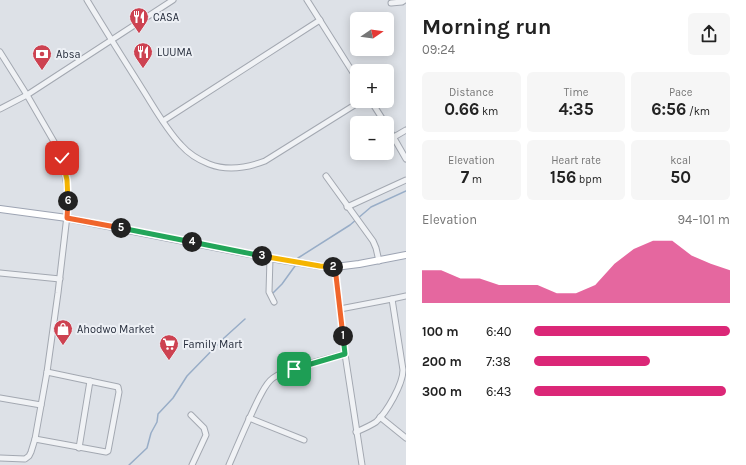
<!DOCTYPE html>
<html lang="en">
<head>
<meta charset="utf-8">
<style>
	body { margin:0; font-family:Karla,sans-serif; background:#f6f6f6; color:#222; height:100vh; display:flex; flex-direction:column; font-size:15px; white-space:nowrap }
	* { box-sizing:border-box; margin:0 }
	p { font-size:13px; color:#767676 }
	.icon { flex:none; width:22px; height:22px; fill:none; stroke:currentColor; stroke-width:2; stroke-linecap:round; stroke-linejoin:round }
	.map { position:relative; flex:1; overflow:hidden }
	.details { display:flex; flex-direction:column; background:#fff; width:340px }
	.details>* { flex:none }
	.needle { width:26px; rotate:77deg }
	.buttons { position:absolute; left:350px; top:12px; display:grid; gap:8px }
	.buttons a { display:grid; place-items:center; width:44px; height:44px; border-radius:6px; background:#fff; box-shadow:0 2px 10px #0003; font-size:20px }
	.pin { position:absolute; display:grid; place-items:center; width:34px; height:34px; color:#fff; margin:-17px; border-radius:8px; box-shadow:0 2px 6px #0006 }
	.km { position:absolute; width:20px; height:20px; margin:-10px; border-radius:50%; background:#222; color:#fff; font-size:11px; line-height:20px; text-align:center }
	.round { display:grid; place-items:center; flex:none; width:42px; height:42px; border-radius:6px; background:#f6f6f6 }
	.summary { display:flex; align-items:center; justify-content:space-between; height:68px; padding:0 16px }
	h1 { font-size:22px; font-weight:700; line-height:30px }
	.stats { display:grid; grid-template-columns:repeat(3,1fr); gap:6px; height:68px; padding:4px 16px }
	.stats div { display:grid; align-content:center; border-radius:6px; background:#f6f6f6; text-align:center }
	.stats b { font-size:17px; font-weight:700 }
	.stats small { font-size:11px; font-weight:400 }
	.stats p { font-size:11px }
	.chart { height:112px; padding:8px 16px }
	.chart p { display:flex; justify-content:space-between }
	.chart svg { width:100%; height:72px; margin-top:4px; fill:#db2777; opacity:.7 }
	ul { padding:0 16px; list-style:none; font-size:13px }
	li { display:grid; grid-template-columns:64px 48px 1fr; align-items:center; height:30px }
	li i { height:10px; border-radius:5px; background:#db2777 }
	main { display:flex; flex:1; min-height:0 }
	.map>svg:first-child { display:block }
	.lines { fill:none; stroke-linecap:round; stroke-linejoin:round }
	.stream { stroke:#98adc7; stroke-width:1.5 }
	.minor-casing { stroke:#a3a8b1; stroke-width:7 }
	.major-casing { stroke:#9da4b3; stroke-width:8 }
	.minor { stroke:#f0f2f5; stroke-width:5 }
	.major { stroke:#fff; stroke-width:6 }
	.split-1-casing { stroke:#fff; stroke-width:8 }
	.split-2-casing { stroke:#fff; stroke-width:8 }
	.split-3-casing { stroke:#fff; stroke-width:8 }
	.split-4-casing { stroke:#fff; stroke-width:8 }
	.split-5-casing { stroke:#fff; stroke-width:8 }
	.split-6-casing { stroke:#fff; stroke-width:8 }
	.split-7-casing { stroke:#fff; stroke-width:8 }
	.split-1 { stroke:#22a559; stroke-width:5 }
	.split-2 { stroke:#f0652b; stroke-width:5 }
	.split-3 { stroke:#f5b400; stroke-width:5 }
	.split-4 { stroke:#22a559; stroke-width:5 }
	.split-5 { stroke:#22a559; stroke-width:5 }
	.split-6 { stroke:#f0652b; stroke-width:5 }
	.split-7 { stroke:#f5b400; stroke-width:5 }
	.labels { text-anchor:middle; stroke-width:4; stroke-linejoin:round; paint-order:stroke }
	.poi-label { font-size:11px; fill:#272e3d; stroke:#edf0f5; text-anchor:start }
</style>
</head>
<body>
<main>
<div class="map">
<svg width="406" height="465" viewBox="0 0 406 465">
	<rect width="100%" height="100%" fill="#dde1e7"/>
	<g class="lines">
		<!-- stream -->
		<g class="stream">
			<path d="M 298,258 L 350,225 L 371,207 L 406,191"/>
			<path d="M 273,293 L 282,284 L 295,266"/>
			<path d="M 129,465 L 147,448 L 151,433 L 157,422 L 158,414 L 173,398 L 187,376 L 224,338 L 245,319"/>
		</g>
		<!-- minor casing -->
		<g class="minor-casing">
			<g id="minor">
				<path d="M 87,0 C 105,30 124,60 143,90 C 155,109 166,129 181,145 C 188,153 199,160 209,164 C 227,171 247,168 265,161 L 361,101"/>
				<path d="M 307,0 L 357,79"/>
				<path d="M 391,3 L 402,2 L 405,0"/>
				<path d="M 0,52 L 27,95 L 57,147 L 62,158 L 64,167 L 68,194 L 68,207 L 58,293 L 47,372 L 35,439 L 31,452 L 29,456 L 25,459 L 0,458"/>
				<path d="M 371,101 L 385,123"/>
				<path d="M 0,109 L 27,95 L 173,0"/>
				<path d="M 163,121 L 320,20"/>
				<path d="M 387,126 L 406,159"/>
				<path d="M 394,137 L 406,130"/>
				<path d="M 326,176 L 373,241 L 376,248 L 379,261"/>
				<path d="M 347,207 L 406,180"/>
				<path d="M 270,258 L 269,292 L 274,302"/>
				<path d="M 335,267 L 345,354 L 362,465"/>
				<path d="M 0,273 L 60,279"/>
				<path d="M 340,309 L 392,299 L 406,296"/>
				<path d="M 0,398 L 41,405"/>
				<path d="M 191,415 L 204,428 L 206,435 L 192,465"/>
				<path d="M 380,417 L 406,438"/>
				<path d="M 249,418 L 304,440"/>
				<path d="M 356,432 C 363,429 370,426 376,422 C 387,412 403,384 403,370 L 392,299"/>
				<path d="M 35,439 L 106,452 L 108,451 L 119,392 L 118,387 L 47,372"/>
				<path d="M 79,448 L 90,381"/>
				<path d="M 229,465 C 239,442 248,420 259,398 C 263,391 266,383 273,378 C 289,367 326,359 345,354"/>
			</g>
		</g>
		<!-- major casing -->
		<g class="major-casing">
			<path id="major" d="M 0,209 L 67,218 L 270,258 L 320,266 L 335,267 L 359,264 L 406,255"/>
		</g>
		<!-- minor -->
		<use href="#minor" class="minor"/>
		<!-- major -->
		<use href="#major" class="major"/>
	</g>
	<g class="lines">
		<!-- split-1 casing -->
		<g class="split-1-casing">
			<path id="split-1" d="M 294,369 L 345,354 L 343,336"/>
		</g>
		<!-- split-2 casing -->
		<g class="split-2-casing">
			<path id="split-2" d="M 333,267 L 335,267 L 343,336"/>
		</g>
		<!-- split-3 casing -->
		<g class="split-3-casing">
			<path id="split-3" d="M 262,256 L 320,266 L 333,267"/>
		</g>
		<!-- split-4 casing -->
		<g class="split-4-casing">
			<path id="split-4" d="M 192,242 L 262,256"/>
		</g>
		<!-- split-5 casing -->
		<g class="split-5-casing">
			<path id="split-5" d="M 121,228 L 192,242"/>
		</g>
		<!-- split-6 casing -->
		<g class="split-6-casing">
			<path id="split-6" d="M 68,201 L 67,218 L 121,228"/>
		</g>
		<!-- split-7 casing -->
		<g class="split-7-casing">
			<path id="split-7" d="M 62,158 L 67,180 L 68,201"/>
		</g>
		<!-- split-1 -->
		<use href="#split-1" class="split-1"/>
		<!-- split-2 -->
		<use href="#split-2" class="split-2"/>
		<!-- split-3 -->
		<use href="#split-3" class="split-3"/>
		<!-- split-4 -->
		<use href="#split-4" class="split-4"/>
		<!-- split-5 -->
		<use href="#split-5" class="split-5"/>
		<!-- split-6 -->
		<use href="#split-6" class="split-6"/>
		<!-- split-7 -->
		<use href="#split-7" class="split-7"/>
	</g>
	<!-- icons -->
	<defs>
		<g id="restaurant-pin" transform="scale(1)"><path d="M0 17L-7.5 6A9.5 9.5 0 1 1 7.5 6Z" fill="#cd4251" stroke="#edf0f5"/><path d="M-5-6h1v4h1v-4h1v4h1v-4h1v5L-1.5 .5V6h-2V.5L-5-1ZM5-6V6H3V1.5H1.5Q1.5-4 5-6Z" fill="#fff"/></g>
		<g id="bank-pin" transform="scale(1)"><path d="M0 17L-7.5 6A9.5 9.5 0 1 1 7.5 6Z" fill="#cd4251" stroke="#edf0f5"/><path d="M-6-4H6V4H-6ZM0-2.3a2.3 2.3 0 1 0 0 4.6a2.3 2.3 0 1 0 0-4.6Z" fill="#fff"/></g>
		<g id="shop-pin" transform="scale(1)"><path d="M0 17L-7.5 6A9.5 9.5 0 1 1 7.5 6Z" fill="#cd4251" stroke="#edf0f5"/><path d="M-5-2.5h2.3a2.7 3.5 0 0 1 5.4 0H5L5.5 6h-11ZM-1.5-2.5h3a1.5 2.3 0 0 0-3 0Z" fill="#fff"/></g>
		<g id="supermarket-pin" transform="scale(1)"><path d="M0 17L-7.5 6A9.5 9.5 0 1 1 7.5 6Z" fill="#cd4251" stroke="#edf0f5"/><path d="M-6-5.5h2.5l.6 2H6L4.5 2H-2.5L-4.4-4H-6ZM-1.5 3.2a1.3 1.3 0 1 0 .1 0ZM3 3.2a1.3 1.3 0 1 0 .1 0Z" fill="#fff"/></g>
	</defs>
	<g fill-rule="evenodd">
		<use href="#restaurant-pin" x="139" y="17"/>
		<use href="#restaurant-pin" x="143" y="52"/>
		<use href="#bank-pin" x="42" y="54"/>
		<use href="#shop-pin" x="63" y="329"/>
		<use href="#supermarket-pin" x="169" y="344"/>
	</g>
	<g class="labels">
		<!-- poi labels -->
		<g class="poi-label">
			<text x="153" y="21">CASA</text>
			<text x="157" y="56">LUUMA</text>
			<text x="56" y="58">Absa</text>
			<text x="77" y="333">Ahodwo Market</text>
			<text x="183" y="348">Family Mart</text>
		</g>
	</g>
</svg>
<div class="buttons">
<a><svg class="needle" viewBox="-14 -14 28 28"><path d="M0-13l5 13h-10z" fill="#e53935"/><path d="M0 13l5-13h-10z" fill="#767676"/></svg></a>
<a>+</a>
<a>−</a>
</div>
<div class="pin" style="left:294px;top:369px;background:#1e9e55"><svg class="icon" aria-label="arrive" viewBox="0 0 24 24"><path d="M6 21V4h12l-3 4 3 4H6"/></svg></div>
<div class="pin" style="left:62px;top:158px;background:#d93025"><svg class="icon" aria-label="check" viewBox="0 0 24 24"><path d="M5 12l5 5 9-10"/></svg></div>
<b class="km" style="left:343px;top:336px">1</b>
<b class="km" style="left:333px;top:267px">2</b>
<b class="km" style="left:262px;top:256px">3</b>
<b class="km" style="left:192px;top:242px">4</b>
<b class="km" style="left:121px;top:228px">5</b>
<b class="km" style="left:68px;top:201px">6</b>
</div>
<section class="details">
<div class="summary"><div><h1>Morning run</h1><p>09:24</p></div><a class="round"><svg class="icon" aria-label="share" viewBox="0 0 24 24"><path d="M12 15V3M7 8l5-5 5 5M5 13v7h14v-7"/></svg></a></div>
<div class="stats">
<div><p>Distance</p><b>0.66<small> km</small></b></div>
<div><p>Time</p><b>4:35</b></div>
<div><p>Pace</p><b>6:56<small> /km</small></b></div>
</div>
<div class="stats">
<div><p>Elevation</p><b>7<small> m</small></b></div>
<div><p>Heart rate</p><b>156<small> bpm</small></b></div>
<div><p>kcal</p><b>50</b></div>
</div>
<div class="chart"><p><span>Elevation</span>94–101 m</p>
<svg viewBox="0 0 160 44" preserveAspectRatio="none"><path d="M0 44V24L10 24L20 29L30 29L40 33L50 33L60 33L70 38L80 38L90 33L100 20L110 11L120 6L130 6L140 15L150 20L160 24V44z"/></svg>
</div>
<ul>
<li><b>100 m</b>6:40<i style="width:100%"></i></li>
<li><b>200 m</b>7:38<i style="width:59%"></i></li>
<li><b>300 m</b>6:43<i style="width:98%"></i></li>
</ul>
</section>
</main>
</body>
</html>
